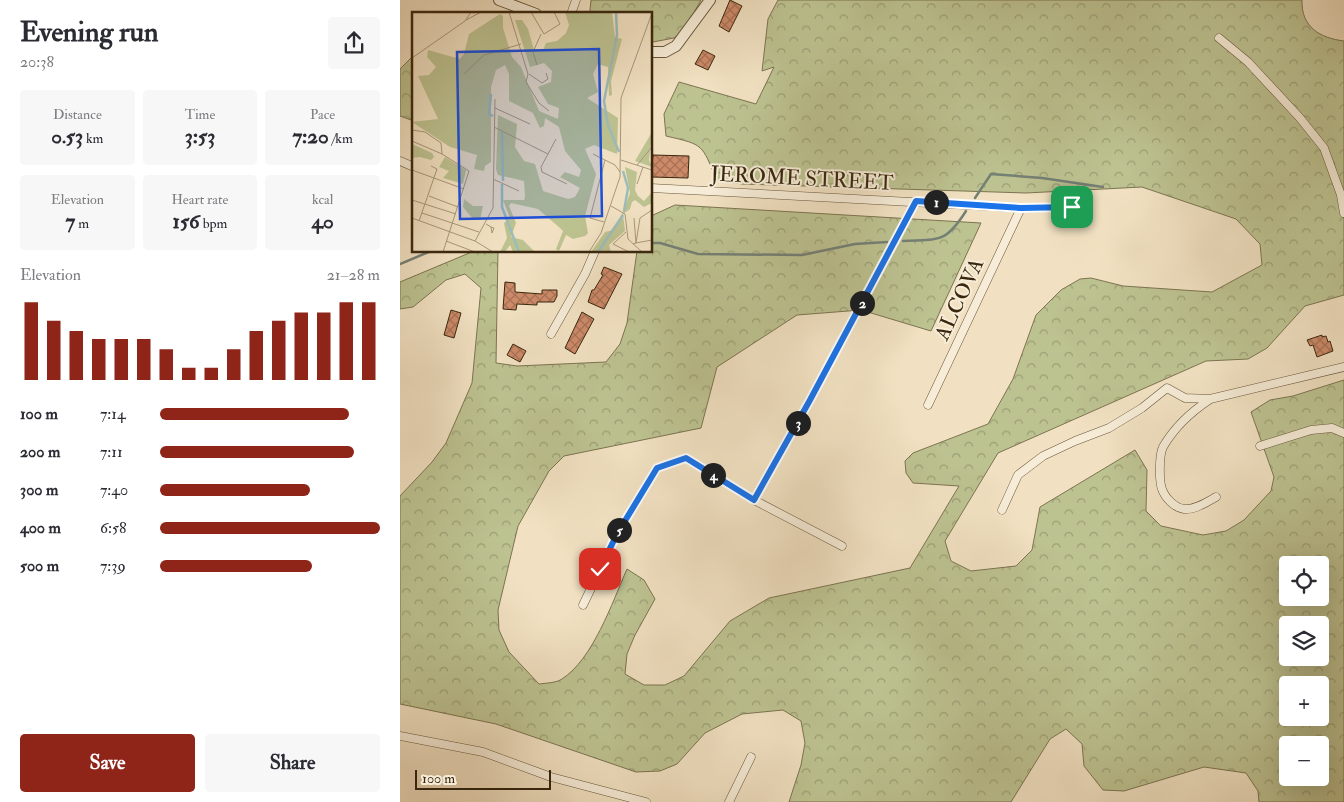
<!DOCTYPE html>
<html lang="en">
<head>
<meta charset="utf-8">
<style>
	body { margin:0; font-family:"IM FELL Double Pica",serif; background:#f7f7f7; color:#2b2b33; height:100vh; display:flex; flex-direction:column; font-size:19px; white-space:nowrap }
	* { box-sizing:border-box; margin:0 }
	p { font-size:16px; color:#7c7c81 }
	.icon { flex:none; width:28px; height:28px; fill:none; stroke:currentColor; stroke-width:2; stroke-linecap:round; stroke-linejoin:round }
	.map { position:relative; flex:1; overflow:hidden }
	.side { display:flex; flex-direction:column; background:#fff; width:400px }
	.side>* { flex:none }
	.tools { position:absolute; left:879px; top:556px; display:grid; gap:10px }
	.tools a { display:grid; place-items:center; width:50px; height:50px; border-radius:5px; background:#fff; box-shadow:0 5px 20px #0002; font-size:25px }
	.scale { position:absolute; left:15px; bottom:12px; width:136px; box-sizing:border-box; padding-left:5px; border:2px solid #3a270e; border-top:0; font-size:14px; line-height:18px; white-space:nowrap; color:#3a270e; -webkit-text-stroke:4px #f6ecd7; paint-order:stroke }
	.pin { position:absolute; display:grid; place-items:center; width:42px; height:42px; color:#fff; margin:-21px; border-radius:10px; box-shadow:0 2px 8px #0006 }
	.km { position:absolute; width:25px; height:25px; margin:-12px; border-radius:50%; background:#222; color:#fff; font-size:14px; line-height:25px; text-align:center }
	.round { display:grid; place-items:center; flex:none; width:52px; height:52px; border-radius:5px; background:#f7f7f7 }
	.overview { display:flex; align-items:center; justify-content:space-between; height:85px; padding:0 20px }
	h1 { font-size:28px; font-weight:800; line-height:38px }
	.figures { display:grid; grid-template-columns:repeat(3,1fr); gap:8px; height:85px; padding:5px 20px }
	.figures div { display:grid; align-content:center; border-radius:5px; background:#f7f7f7; text-align:center }
	.figures b { font-size:21px; font-weight:800 }
	.figures small { font-size:14px; font-weight:400 }
	.figures p { font-size:14px }
	.chart { height:140px; padding:10px 20px }
	.chart p { display:flex; justify-content:space-between }
	.chart svg { width:100%; height:90px; margin-top:5px; stroke:#8f2418; stroke-width:6 }
	.action { display:flex; gap:10px; margin-top:auto; padding:10px 20px }
	.action a { flex:1; height:58px; border-radius:5px; background:#8f2418; color:#fff; font-size:20px; font-weight:800; line-height:58px; text-align:center }
	.action a+a { background:#f7f7f7; color:#2b2b33 }
	ul { padding:0 20px; list-style:none; font-size:16px }
	li { display:grid; grid-template-columns:80px 60px 1fr; align-items:center; height:38px }
	li i { height:12px; border-radius:6px; background:#8f2418 }
	main { display:flex; flex:1; min-height:0 }
	.map>svg:first-child { display:block }
	.forest { fill:url(#forest-crowns); stroke:#7c7450; fill-rule:evenodd }
	.lines { fill:none; stroke-linecap:round; stroke-linejoin:round }
	.stream { stroke:#758075; stroke-width:2.5 }
	.building { fill:url(#building-cross-hatch); stroke:#3a270e }
	.minor-casing { stroke:#68563b; stroke-width:9 }
	.tertiary-casing { stroke:#68563b; stroke-width:12 }
	.minor { stroke:#f6ecd7; stroke-width:8 }
	.tertiary { stroke:#f6ecd7; stroke-width:10 }
	.route-casing { stroke:#fff; stroke-width:10 }
	.route { stroke:#1a73e8; stroke-width:6 }
	.labels { text-anchor:middle; stroke-width:4; stroke-linejoin:round; paint-order:stroke }
	.street-label { font-size:21px; fill:#3a270e; stroke:#f6ecd7 }
	.inset-river { fill:none; stroke:#9cbcba; stroke-width:2.5 }
	.inset-road { fill:none; stroke:#a8977a; stroke-width:1 }
	.view { fill:#1d4ed8; fill-opacity:0.15; stroke:#1d4ed8; stroke-width:2.5 }
	.inset-edge { fill:none; stroke:#3a270e; stroke-width:2.5 }
</style>
</head>
<body>
<main>
<section class="side">
<div class="overview"><div><h1>Evening run</h1><p>20:38</p></div><a class="round"><svg class="icon" aria-label="share" viewBox="0 0 24 24"><path d="M12 15V3M7 8l5-5 5 5M5 13v7h14v-7"/></svg></a></div>
<div class="figures">
<div><p>Distance</p><b>0.53<small> km</small></b></div>
<div><p>Time</p><b>3:53</b></div>
<div><p>Pace</p><b>7:20<small> /km</small></b></div>
</div>
<div class="figures">
<div><p>Elevation</p><b>7<small> m</small></b></div>
<div><p>Heart rate</p><b>156<small> bpm</small></b></div>
<div><p>kcal</p><b>40</b></div>
</div>
<div class="chart"><p><span>Elevation</span>21–28 m</p>
<svg viewBox="0 0 160 44" preserveAspectRatio="none"><path d="M5 44V6M15 44V15M25 44V20M35 44V24M45 44V24M55 44V24M65 44V29M75 44V38M85 44V38M95 44V29M105 44V20M115 44V15M125 44V11M135 44V11M145 44V6M155 44V6"/></svg>
</div>
<ul>
<li><b>100 m</b>7:14<i style="width:86%"></i></li>
<li><b>200 m</b>7:11<i style="width:88%"></i></li>
<li><b>300 m</b>7:40<i style="width:68%"></i></li>
<li><b>400 m</b>6:58<i style="width:100%"></i></li>
<li><b>500 m</b>7:39<i style="width:69%"></i></li>
</ul>
<div class="action"><a>Save</a><a>Share</a></div>
</section>
<div class="map">
<svg width="944" height="802" viewBox="0 0 944 802">
	<defs>
		<pattern id="forest-crowns" width="20" height="18" patternUnits="userSpaceOnUse" patternTransform="scale(1.25)"><rect width="20" height="18" fill="#bdc291"/><path d="M2 6a3 3 0 1 1 6 0M12 15a3 3 0 1 1 6 0" fill="none" stroke="#9b9e75"/></pattern>
		<pattern id="building-cross-hatch" width="8" height="8" patternUnits="userSpaceOnUse" patternTransform="scale(1.25)"><rect width="8" height="8" fill="#cd8a69"/><path d="M0 0l8 8M0 8l8-8" fill="none" stroke="#a77155"/></pattern>
	</defs>
	<rect width="100%" height="100%" fill="#f1e1c2"/>
	<filter id="stains"><feTurbulence type="fractalNoise" baseFrequency=".004" numOctaves="4"/><feColorMatrix values="0 0 0 0 .2 0 0 0 0 .09 0 0 0 0 .02 0 0 0 .5 -.17"/></filter>
	<radialGradient id="worn" r=".72"><stop offset=".6" stop-color="#630" stop-opacity="0"/><stop offset="1" stop-color="#630" stop-opacity=".3"/></radialGradient>
	<!-- forest -->
	<g class="forest">
		<path d="M 191,0 L 301,0 L 283,32 L 274,38 L 253,42 L 251,42 L 251,14 L 191,14 L 190,10 Z"/>
		<path d="M 378,0 L 902,0 C 901,27 920,38 944,41 L 944,295 L 905,306 L 867,348 L 848,359 L 806,361 L 598,453 L 545,541 L 551,561 L 571,571 L 616,566 L 632,550 L 640,507 L 735,450 L 747,470 L 746,511 L 761,526 L 803,535 L 826,531 L 844,520 L 871,491 L 874,477 L 851,412 L 870,400 L 893,396 L 944,380 L 944,802 L 859,802 L 858,791 L 846,773 L 804,767 L 724,791 L 703,790 L 684,766 L 682,744 L 666,729 L 650,739 L 611,802 L 389,802 L 401,765 L 405,743 L 401,721 L 383,710 L 342,714 L 305,733 L 277,764 L 260,771 L 236,772 L 96,724 L 0,704 L 0,496 L 32,462 L 46,443 L 72,383 L 81,288 L 65,274 L 46,280 L 13,307 L 0,309 L 0,282 L 74,251 L 98,251 L 96,363 L 117,366 L 206,362 L 220,344 L 227,323 L 237,251 L 251,251 L 251,216 L 275,205 L 581,223 L 531,331 L 461,310 L 397,315 L 317,367 L 301,428 L 164,456 L 149,471 L 118,526 L 98,610 L 99,630 L 109,652 L 139,684 C 146,683 156,683 162,679 C 193,659 212,603 227,569 L 244,580 L 255,599 L 235,635 L 227,654 L 225,674 L 244,685 L 265,685 L 284,676 L 330,621 L 369,598 L 510,568 L 559,486 L 513,483 L 506,473 L 505,461 L 513,453 L 588,424 L 613,379 L 636,315 L 661,290 L 680,279 L 691,278 L 723,286 L 812,292 L 862,265 L 860,244 L 836,219 L 742,187 L 626,193 L 342,184 L 317,180 C 301,144 305,145 266,136 L 264,114 L 279,82 L 356,104 L 374,67 L 362,71 L 368,19 ZM 888,565 L 920,565 L 920,598 L 888,598 ZM 888,625 L 920,625 L 920,658 L 888,658 ZM 888,685 L 920,685 L 920,718 L 888,718 ZM 888,745 L 920,745 L 920,778 L 888,778 Z"/>
		<path d="M 14,55 L 14,121 L 0,116 L 0,69 Z"/>
	</g>
	<g class="lines">
		<!-- stream -->
		<g class="stream">
			<path d="M 575,198 L 591,174 L 642,178 L 703,187"/>
			<path d="M 503,241 C 539,239 545,244 566,211"/>
			<path d="M 251,243 L 260,243 L 298,254 L 402,255 L 455,244 L 487,242"/>
			<path d="M 0,264 L 31,251"/>
		</g>
	</g>
	<!-- building -->
	<g class="building">
		<path d="M 330,0 L 342,6 L 329,32 L 319,26 Z"/>
		<path d="M 303,50 L 315,56 L 308,70 L 295,64 Z"/>
		<path d="M 253,155 L 289,156 L 288,178 L 251,177 Z"/>
		<path d="M 204,267 L 222,274 L 204,309 L 188,302 L 192,290 L 194,290 L 203,275 L 201,274 Z"/>
		<path d="M 105,282 L 115,283 L 115,292 L 142,294 L 142,290 L 157,290 L 157,296 L 154,302 L 137,302 L 137,305 L 117,304 L 116,310 L 103,309 Z"/>
		<path d="M 51,310 L 61,313 L 54,338 L 44,335 Z"/>
		<path d="M 182,312 L 194,319 L 175,354 L 165,348 Z"/>
		<path d="M 922,335 L 922,337 L 926,336 L 928,342 L 930,341 L 933,351 L 917,357 L 913,345 L 910,346 L 907,340 Z"/>
		<path d="M 113,344 L 126,351 L 120,362 L 107,355 Z"/>
	</g>
	<g class="lines">
		<!-- minor casing -->
		<g class="minor-casing">
			<g id="minor">
				<path d="M 171,14 L 176,0"/>
				<path d="M 819,38 L 848,62 L 900,118 L 924,148 L 941,195 L 944,213"/>
				<path d="M 0,161 L 14,167"/>
				<path d="M 251,188 L 621,208 L 672,207"/>
				<path d="M 151,334 L 185,274 L 195,251"/>
				<path d="M 809,400 C 791,412 774,428 763,447 C 759,455 759,481 762,489 C 765,498 775,508 784,509 C 795,510 807,502 816,497"/>
				<path d="M 528,405 L 621,208"/>
				<path d="M 860,446 L 911,430 L 932,428 L 944,433"/>
				<path d="M 354,500 L 410,400 L 516,201"/>
				<path d="M 602,510 L 618,475 L 643,456 L 675,441 L 709,428 L 742,408 L 767,388 L 785,398 L 810,399 L 944,367"/>
				<path d="M 183,605 L 217,534 L 257,468 L 286,458 L 354,500 L 442,546"/>
				<path d="M 0,736 L 83,752 L 151,777 L 246,802"/>
				<path d="M 329,802 L 351,757"/>
			</g>
		</g>
		<!-- tertiary casing -->
		<g class="tertiary-casing">
			<g id="tertiary">
				<path d="M 99,0 L 136,14"/>
				<path d="M 251,52 L 265,52 L 276,46 L 310,0"/>
			</g>
		</g>
		<!-- minor -->
		<use href="#minor" class="minor"/>
		<!-- tertiary -->
		<use href="#tertiary" class="tertiary"/>
	</g>
	<g class="lines">
		<!-- route casing -->
		<g class="route-casing">
			<path id="route" d="M 200,569 L 217,534 L 257,468 L 286,458 L 354,500 L 410,400 L 516,201 L 621,208 L 672,207"/>
		</g>
		<!-- route -->
		<use href="#route" class="route"/>
	</g>
	<g class="labels">
		<!-- street labels -->
		<g class="street-label">
			<text transform="translate(402 178) rotate(3)" y="7">JEROME STREET</text>
			<text transform="translate(559 299) rotate(-65)" y="7">ALCOVA</text>
		</g>
	</g>
	<!-- overview -->
	<g transform="translate(12 12)">
		<rect width="240" height="240" fill="#f1e1c2"/>
		<path d="M 153,0 L 200,0 L 203,25 L 210,27 L 199,69 L 200,83 L 197,84 L 196,55 L 186,52 L 181,62 L 186,80 L 175,86 L 206,106 L 205,142 L 182,133 L 173,137 L 184,162 L 173,204 L 176,221 L 173,224 L 161,227 L 154,223 L 147,239 L 144,237 L 151,219 L 148,216 L 126,197 L 99,191 L 97,194 L 104,211 L 99,225 L 111,228 L 123,240 L 101,240 L 98,233 L 93,240 L 88,240 L 95,226 L 92,211 L 98,206 L 91,188 L 112,188 L 113,185 L 112,169 L 86,163 L 84,157 L 86,103 L 105,112 L 103,135 L 112,149 L 123,152 L 131,179 L 156,187 L 163,185 L 168,176 L 148,165 L 153,160 L 167,165 L 169,158 L 153,139 L 147,115 L 133,106 L 132,114 L 128,116 L 121,101 L 97,89 L 97,62 L 93,53 L 84,58 L 79,75 L 79,150 L 73,154 L 72,159 L 62,157 L 65,143 L 38,135 L 0,110 L 26,107 L 6,64 L 17,63 L 24,55 L 15,45 L 16,38 L 48,47 L 52,42 L 57,22 L 88,2 L 91,4 L 91,16 L 100,45 L 109,55 L 127,99 L 146,107 L 147,96 L 136,92 L 126,75 L 139,70 L 140,59 L 132,51 L 118,55 L 103,8 L 110,8 L 116,17 L 122,38 L 131,38 L 134,31 L 145,29 L 154,21 L 157,13 ZM 240,120 L 237,148 L 240,155 L 223,149 ZM 0,132 L 20,141 L 22,145 L 19,148 L 8,145 L 0,146 ZM 33,145 L 54,158 L 51,172 L 31,166 L 37,159 L 27,155 ZM 213,155 L 225,160 L 223,178 L 226,184 L 232,189 L 240,180 L 240,191 L 232,195 L 223,188 L 220,190 L 218,197 L 211,202 L 213,219 L 197,233 L 199,240 L 179,240 L 193,220 L 201,218 L 211,200 L 218,181 ZM 52,187 L 61,194 L 71,194 L 68,208 L 61,207 L 51,195 Z" fill="#bdc291"/>
		<path class="inset-river" d="M 204,0 L 205,23 L 192,89 L 196,113 L 207,140M 79,82 L 77,102 L 81,104M 90,120 L 91,169M 211,159 L 216,176 L 212,199M 90,172 L 90,195 L 107,240M 186,240 L 211,203"/>
		<path class="inset-road" d="M 97,0 L 116,62 L 114,70 L 127,91 L 137,99M 119,0 L 132,22 L 148,12 L 142,0M 54,8 L 69,0M 0,46 L 53,9 L 59,0M 125,53 L 121,40 L 129,22M 52,62 L 72,43 L 109,32M 117,62 L 130,71 L 136,67 L 134,61M 83,96 L 118,112M 82,115 L 136,142M 0,118 L 13,120 L 29,131 L 30,142M 144,127 L 129,155 L 130,160 L 155,172M 0,129 L 30,142 L 57,159 L 31,240M 181,142 L 203,153 L 208,160M 209,148 L 240,158M 225,153 L 240,135M 0,158 L 52,177M 81,167 L 107,179M 225,172 L 231,155M 17,184 L 46,195M 0,188 L 44,202M 199,194 L 213,202 L 216,227 L 230,240M 10,201 L 67,220M 0,206 L 63,229 L 81,240M 222,206 L 224,231 L 240,228M 7,209 L 25,157 L 19,154M 192,210 L 178,206 L 193,148M 74,212 L 79,215 L 82,216 L 80,221 L 79,215M 214,220 L 201,232 L 217,240M 34,229 L 63,240M 63,229 L 81,196 L 83,87M 221,232 L 224,231 L 228,206 L 240,198M 177,240 L 189,221 L 208,165 L 209,86 L 240,1"/>
		<path class="view" d="M 187,37 L 190,204 L 48,207 L 45,40 Z"/>
		<rect width="240" height="240" class="inset-edge"/>
	</g>
	<rect width="100%" height="100%" filter="url(#stains)"/>
	<rect width="100%" height="100%" fill="url(#worn)"/>
</svg>
<div class="tools">
<a><svg class="icon" aria-label="locate" viewBox="0 0 24 24"><circle cx="12" cy="12" r="6"/><path d="M12 2v4M12 18v4M2 12h4M18 12h4"/></svg></a>
<a><svg class="icon" aria-label="layers" viewBox="0 0 24 24"><path d="M12 4l9 5-9 5-9-5zM3 14l9 5 9-5"/></svg></a>
<a>+</a>
<a>−</a>
</div>
<div class="scale">100 m</div>
<div class="pin" style="left:672px;top:207px;background:#1e9e55"><svg class="icon" aria-label="arrive" viewBox="0 0 24 24"><path d="M6 21V4h12l-3 4 3 4H6"/></svg></div>
<div class="pin" style="left:200px;top:569px;background:#d93025"><svg class="icon" aria-label="check" viewBox="0 0 24 24"><path d="M5 12l5 5 9-10"/></svg></div>
<b class="km" style="left:536px;top:202px">1</b>
<b class="km" style="left:462px;top:303px">2</b>
<b class="km" style="left:398px;top:423px">3</b>
<b class="km" style="left:313px;top:475px">4</b>
<b class="km" style="left:219px;top:530px">5</b>
</div>
</main>
</body>
</html>
